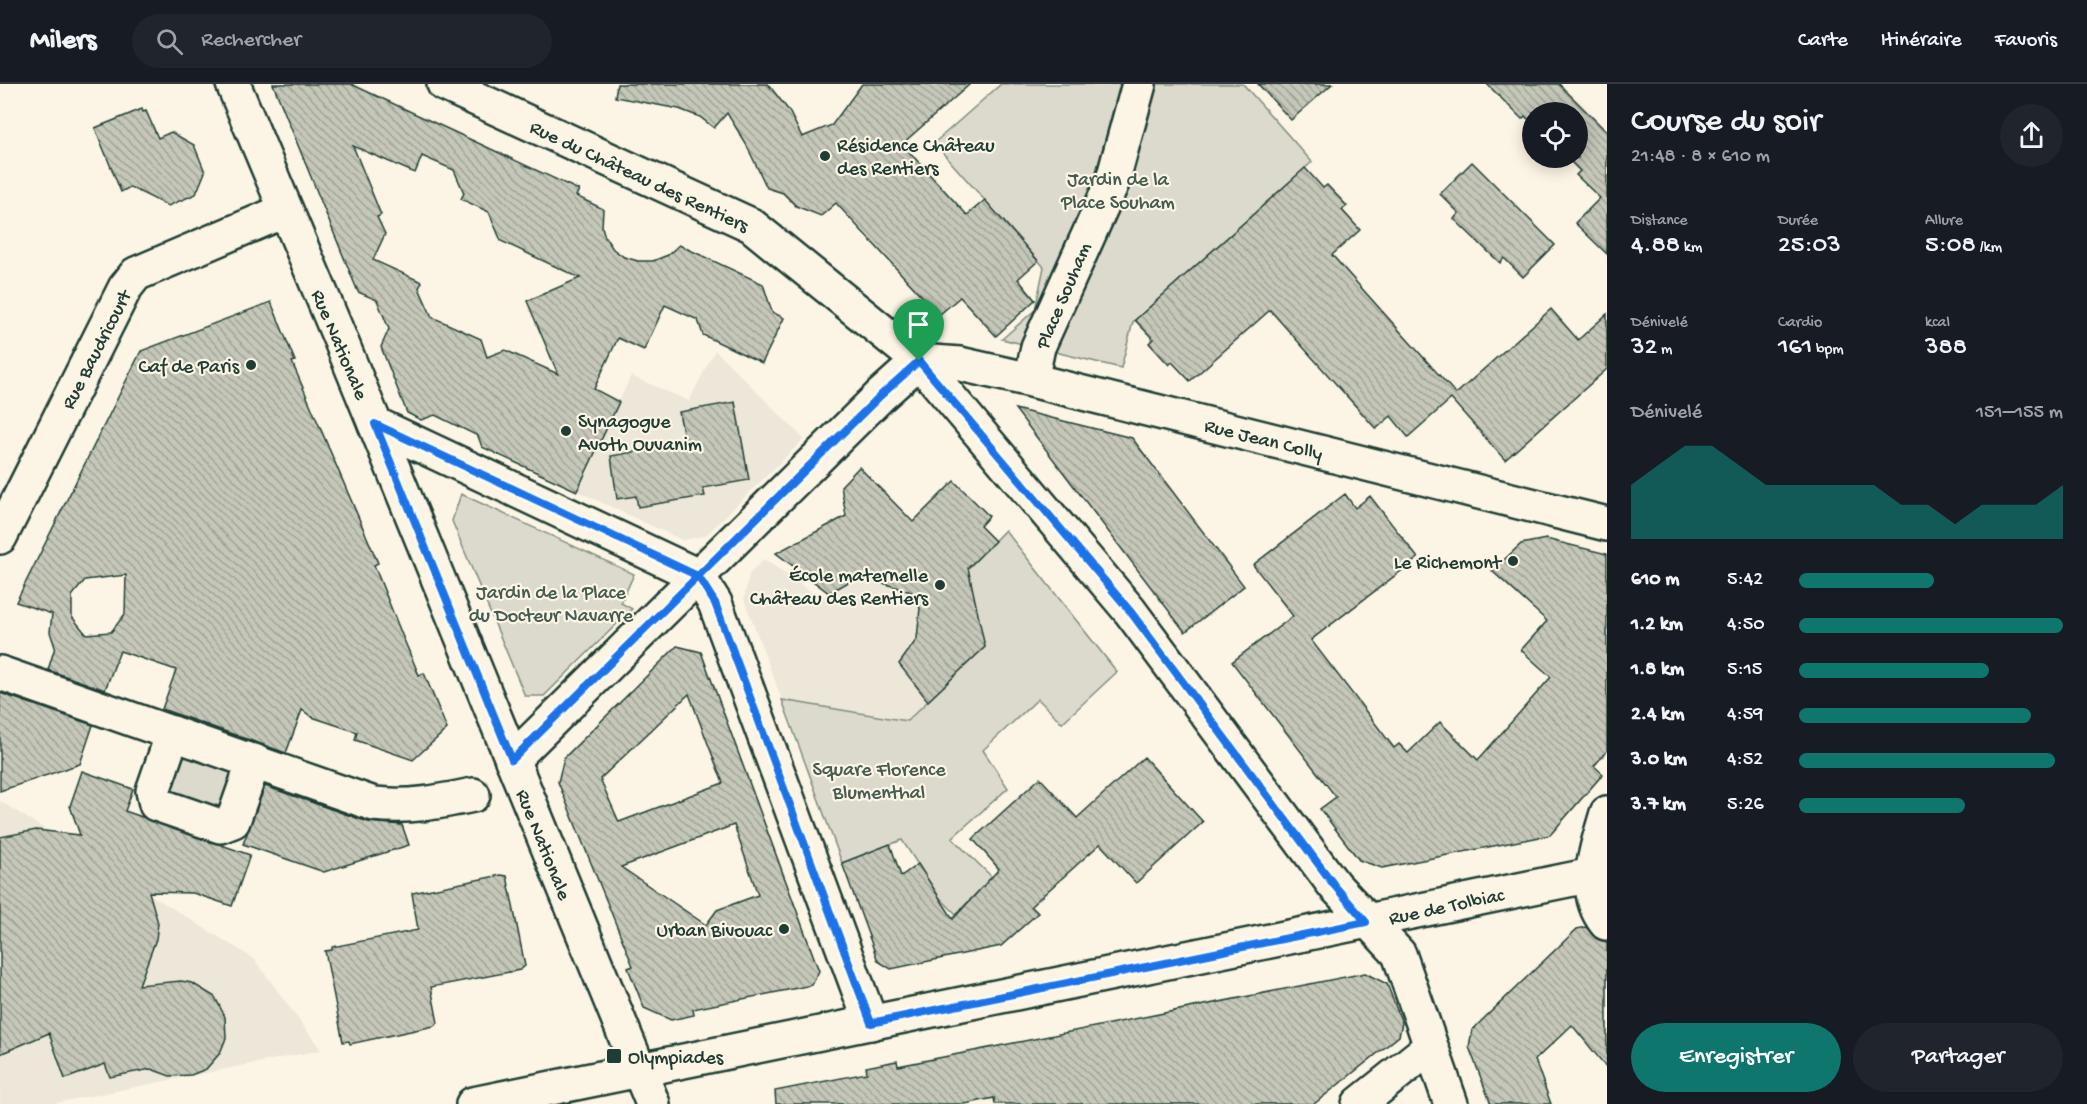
<!DOCTYPE html>
<html lang="fr">
<head>
<meta charset="utf-8">
<style>
	body { margin:0; font-family:"Gochi Hand",sans-serif; background:#20242c; color:#f1f3f6; height:100vh; display:flex; flex-direction:column; font-size:22px; white-space:nowrap }
	* { box-sizing:border-box; margin:0 }
	p { font-size:20px; color:#9ea1a6 }
	.icon { flex:none; width:33px; height:33px; fill:none; stroke:currentColor; stroke-width:2; stroke-linecap:round; stroke-linejoin:round }
	.map { position:relative; flex:1; overflow:hidden }
	.details { display:flex; flex-direction:column; background:#171b24; width:480px }
	.details>* { flex:none }
	.buttons { position:absolute; left:1522px; top:18px; display:grid; gap:12px }
	.buttons a { display:grid; place-items:center; width:66px; height:66px; border-radius:50%; background:#171b24; box-shadow:0 3px 15px #0003; font-size:30px }
	.pin { position:absolute; display:grid; place-items:center; width:51px; height:51px; color:#fff; margin:-62px -26px; border-radius:50% 50% 50% 0; rotate:-45deg; box-shadow:0 0 6px #0007 }
	.pin .icon { rotate:45deg }
	.round { display:grid; place-items:center; flex:none; width:63px; height:63px; border-radius:32px; background:#20242c }
	.summary { display:flex; align-items:center; justify-content:space-between; height:102px; padding:0 24px }
	h1 { font-size:33px; font-weight:600; line-height:45px }
	.metrics { display:grid; grid-template-columns:repeat(3,1fr); gap:9px; height:102px; padding:6px 24px }
	.metrics div { display:grid; align-content:center }
	.metrics b { font-size:26px; font-weight:600 }
	.metrics small { font-size:16px; font-weight:400 }
	.metrics p { font-size:16px }
	.chart { height:168px; padding:12px 24px }
	.chart p { display:flex; justify-content:space-between }
	.chart svg { width:100%; height:108px; margin-top:6px; fill:#0f766e; opacity:.7 }
	.button { display:flex; gap:12px; margin-top:auto; padding:12px 24px }
	.button a { flex:1; height:69px; border-radius:36px; background:#0f766e; color:#fff; font-size:24px; font-weight:600; line-height:69px; text-align:center }
	.button a+a { background:#20242c; color:#f1f3f6 }
	ul { padding:0 24px; list-style:none; font-size:20px }
	li { display:grid; grid-template-columns:96px 72px 1fr; align-items:center; height:45px }
	li i { height:15px; border-radius:8px; background:#0f766e }
	header { display:flex; align-items:center; gap:36px; box-sizing:border-box; height:84px; padding:0 30px; background:#171b24; border-bottom:2px solid #363941 }
	header strong { font-size:28px }
	nav { display:flex; gap:33px; margin-inline-start:auto; font-size:21px }
	.search { width:420px; height:54px; background:#20242c; display:flex; align-items:center; gap:15px; box-sizing:border-box; padding:0 21px; border-radius:33px; color:#9ea1a6; font-size:22px }
	main { display:flex; flex:1; min-height:0 }
	.map>svg:first-child { display:block }
	.built { fill:#ece7d8 }
	.park { fill:#dcdacc; stroke:#7e8c80; stroke-width:1.5 }
	.building { fill:url(#building-back-hatch); stroke:#1f3d34; stroke-width:1.5; fill-rule:evenodd }
	.lines { fill:none; stroke-linecap:round; stroke-linejoin:round }
	.minor-casing { stroke:#1f3d34; stroke-width:38 }
	.major-casing { stroke:#1f3d34; stroke-width:38 }
	.minor { stroke:#fcf5e5; stroke-width:33 }
	.major { stroke:#fcf5e5; stroke-width:33 }
	.route-casing { stroke:#fff; stroke-width:12 }
	.route { stroke:#1a73e8; stroke-width:8 }
	.poi-dot { fill:#1f3d34; stroke:#fcf5e5; stroke-width:2 }
	.labels { text-anchor:middle; stroke-width:4.5; stroke-linejoin:round; paint-order:stroke }
	.poi-label { font-size:20px; fill:#1f3d34; stroke:#fcf5e5; text-anchor:end }
	.street-label { font-size:20px; fill:#1f3d34; stroke:#fcf5e5 }
	.park-label { font-size:20px; fill:#455c52; stroke:#fcf5e5 }
</style>
</head>
<body>
<header>
<strong>Milers</strong>
<div class="search"><svg class="icon" aria-label="search" viewBox="0 0 24 24"><circle cx="10" cy="10" r="6"/><path d="M15 15l6 6"/></svg>Rechercher</div>
<nav><a>Carte</a><a>Itinéraire</a><a>Favoris</a></nav>
</header>
<main>
<div class="map">
<svg width="1607" height="1020" viewBox="0 0 1607 1020">
	<defs>
		<pattern id="building-back-hatch" width="6" height="6" patternUnits="userSpaceOnUse" patternTransform="scale(1.5)"><rect width="6" height="6" fill="#c5c7b9"/><path d="M-1 5l2 2M0 0l6 6M5-1l2 2" fill="none" stroke="#9fa397"/></pattern>
	</defs>
	<rect width="100%" height="100%" fill="#fcf5e5"/>
	<filter id="ink" filterUnits="userSpaceOnUse"><feTurbulence type="fractalNoise" baseFrequency=".0167" numOctaves="2"/><feDisplacementMap in="SourceGraphic" scale="12" xChannelSelector="R" yChannelSelector="G"/><feConvolveMatrix kernelMatrix="1 2 1 2 8 2 1 2 1" color-interpolation-filters="sRGB"/></filter>
	<g filter="url(#ink)">
		<!-- built -->
		<g class="built">
			<path d="M 715,266 L 804,355 L 705,452 L 682,456 L 577,407 L 631,292 L 689,317 Z"/>
			<path d="M 764,475 L 820,514 L 857,495 L 905,496 L 920,524 L 917,555 L 899,580 L 928,617 L 907,637 L 782,616 L 744,515 L 749,490 Z"/>
			<path d="M 0,717 L 254,875 L 321,966 L 50,1020 L 0,1020 Z"/>
		</g>
		<!-- park -->
		<g class="park">
			<path d="M 1001,0 L 1243,0 L 1312,78 L 1133,238 L 1121,284 L 1002,255 L 1035,226 L 1044,183 L 934,59 Z"/>
			<path d="M 461,410 L 634,490 L 621,519 L 632,525 L 544,612 L 525,612 L 452,437 Z"/>
			<path d="M 1005,446 L 1117,588 L 1062,639 L 1038,615 L 983,666 L 1008,704 L 952,754 L 992,793 L 956,830 L 939,813 L 902,756 L 842,779 L 782,616 L 907,637 L 985,563 L 960,487 L 974,478 Z"/>
			<path d="M 175,666 L 237,679 L 227,730 L 166,714 Z"/>
		</g>
		<!-- building -->
		<g class="building">
			<path d="M 273,0 L 351,0 L 579,106 L 576,112 L 603,125 L 602,143 L 605,153 L 613,165 L 624,173 L 638,177 L 653,177 L 668,171 L 679,161 L 763,200 L 772,228 L 784,234 L 762,279 L 703,251 L 698,236 L 665,221 L 644,266 L 618,254 L 594,305 L 619,318 L 577,407 L 482,363 L 478,352 L 435,331 L 421,336 L 407,329 L 381,263 L 389,245 L 377,216 L 358,208 ZM 353,62 L 415,89 L 422,72 L 454,86 L 464,109 L 461,115 L 489,128 L 501,157 L 580,194 L 527,217 L 558,290 L 505,266 L 487,273 L 481,255 L 432,233 L 419,204 L 422,198 L 373,176 L 385,150 L 377,133 L 381,131 Z"/>
			<path d="M 617,0 L 768,0 L 789,27 L 802,53 L 832,41 L 862,0 L 970,0 L 902,60 L 967,131 L 985,116 L 1038,177 L 1018,195 L 1035,216 L 996,252 L 960,213 L 939,231 L 836,119 L 821,132 L 796,122 L 783,109 L 767,104 L 746,60 L 727,29 L 714,44 L 700,33 L 679,25 L 615,13 Z"/>
			<path d="M 1258,0 L 1332,0 L 1291,36 Z"/>
			<path d="M 1487,0 L 1559,0 L 1607,48 L 1607,170 L 1575,139 L 1600,114 L 1576,91 L 1580,87 L 1567,74 L 1578,74 L 1578,28 L 1533,28 L 1533,40 L 1525,32 L 1522,35 Z"/>
			<path d="M 142,25 L 143,28 L 146,27 L 158,54 L 171,48 L 194,61 L 205,88 L 196,110 L 168,122 L 130,103 L 121,108 L 95,44 Z"/>
			<path d="M 1472,78 L 1555,161 L 1523,193 L 1504,174 L 1500,179 L 1454,135 L 1459,129 L 1440,110 Z"/>
			<path d="M 1305,84 L 1323,104 L 1327,101 L 1347,122 L 1342,126 L 1360,146 L 1332,171 L 1456,310 L 1551,225 L 1578,256 L 1607,230 L 1607,285 L 1505,376 L 1451,315 L 1408,353 L 1391,332 L 1376,345 L 1270,226 L 1190,297 L 1172,278 L 1169,281 L 1149,259 L 1153,255 L 1135,236 Z"/>
			<path d="M 271,218 L 295,277 L 292,278 L 378,479 L 374,481 L 402,551 L 419,591 L 424,589 L 447,645 L 413,676 L 355,656 L 357,648 L 312,633 L 302,626 L 286,669 L 162,625 L 176,586 L 120,567 L 105,606 L 48,586 L 55,563 L 50,548 L 52,530 L 16,518 L 141,267 ZM 126,491 L 125,530 L 111,548 L 86,550 L 72,533 L 72,512 L 85,496 Z"/>
			<path d="M 735,318 L 749,396 L 703,404 L 705,412 L 638,423 L 636,412 L 617,415 L 611,372 L 685,359 L 679,328 Z"/>
			<path d="M 1015,325 L 1132,354 L 1244,502 L 1185,548 Z"/>
			<path d="M 859,383 L 913,438 L 954,397 L 989,432 L 980,442 L 995,457 L 968,484 L 985,563 L 928,617 L 899,580 L 917,555 L 920,524 L 911,508 L 867,494 L 852,496 L 829,509 L 776,469 L 846,432 L 841,402 Z"/>
			<path d="M 1345,410 L 1355,424 L 1370,412 L 1418,474 L 1311,556 L 1394,664 L 1399,660 L 1408,669 L 1440,638 L 1478,676 L 1551,593 L 1521,566 L 1547,537 L 1492,487 L 1521,460 L 1546,455 L 1607,470 L 1607,667 L 1594,682 L 1603,690 L 1550,751 L 1382,784 L 1359,776 L 1320,725 L 1336,713 L 1232,578 L 1293,532 L 1253,481 Z"/>
			<path d="M 677,562 L 701,568 L 819,887 L 812,901 L 693,925 L 694,931 L 671,936 L 644,924 L 628,884 L 633,882 L 558,698 L 564,674 ZM 689,610 L 723,699 L 619,738 L 600,695 ZM 734,741 L 758,811 L 717,826 L 706,841 L 621,783 Z"/>
			<path d="M 0,609 L 93,641 L 80,680 L 0,707 Z"/>
			<path d="M 1144,673 L 1203,738 L 1136,799 L 1100,760 L 1031,822 L 1038,829 L 1001,862 L 891,885 L 878,877 L 842,779 L 890,760 L 901,792 L 918,780 L 953,835 L 999,785 L 973,755 L 1040,694 L 1077,734 Z"/>
			<path d="M 82,687 L 133,705 L 125,727 L 250,771 L 232,822 L 193,809 L 149,808 L 158,839 L 156,855 L 139,901 L 181,897 L 192,899 L 215,913 L 225,933 L 226,954 L 220,969 L 206,985 L 191,991 L 170,992 L 151,985 L 110,993 L 105,980 L 65,995 L 49,949 L 0,970 L 0,753 L 36,746 L 80,751 L 70,722 Z"/>
			<path d="M 265,702 L 368,738 L 402,741 L 409,761 L 324,788 L 243,760 Z"/>
			<path d="M 501,791 L 507,792 L 525,882 L 520,886 L 431,903 L 438,939 L 434,942 L 350,960 L 349,957 L 343,958 L 325,867 L 332,866 L 332,863 L 418,846 L 412,809 Z"/>
			<path d="M 1586,843 L 1597,855 L 1607,858 L 1607,984 L 1572,941 L 1535,976 L 1551,1020 L 1491,1020 L 1469,963 L 1472,946 L 1577,845 Z"/>
			<path d="M 1365,889 L 1387,900 L 1402,939 L 1399,952 L 1314,1020 L 995,1020 L 994,1014 L 965,1020 L 776,1020 L 775,1007 L 867,989 L 866,983 L 897,977 L 898,982 Z"/>
		</g>
		<g class="lines">
			<!-- minor casing -->
			<g class="minor-casing">
				<g id="minor">
					<path d="M 233,0 L 341,257 L 653,1020"/>
					<path d="M 444,0 L 751,141 L 919,277 L 1130,527 L 1334,801 L 1399,870 L 1451,1020"/>
					<path d="M 919,277 L 960,280 L 1031,296 L 1607,440"/>
					<path d="M 1033,287 L 1038,263 L 1112,99 L 1139,0"/>
					<path d="M 375,340 L 698,492 L 715,519 L 871,939"/>
					<path d="M 0,453 L 125,204 L 136,190 L 284,127"/>
					<path d="M 0,589 L 374,720 C 409,724 439,718 473,711"/>
					<path d="M 173,649 L 153,707 L 156,720 L 220,742 L 233,737 L 254,677"/>
					<path d="M 512,676 L 880,312 L 919,277"/>
					<path d="M 1606,839 C 1580,807 1597,764 1607,729"/>
					<path d="M 1359,1020 L 1429,964"/>
				</g>
			</g>
			<!-- major casing -->
			<g class="major-casing">
				<path id="major" d="M 473,1020 L 1607,788"/>
			</g>
			<!-- minor -->
			<use href="#minor" class="minor"/>
			<!-- major -->
			<use href="#major" class="major"/>
		</g>
	</g>
	<g class="lines" filter="url(#ink)">
		<!-- route casing -->
		<g class="route-casing">
			<path id="route" d="M 919,277 L 880,312 L 512,676 L 375,340 L 698,492 L 715,519 L 871,939 L 1366,838 L 1334,801 L 1130,527 L 919,277"/>
		</g>
		<!-- route -->
		<use href="#route" class="route"/>
	</g>
	<!-- markers -->
	<g class="poi-dot">
		<circle cx="825" cy="72" r="6"/>
		<circle cx="251" cy="281" r="6"/>
		<circle cx="566" cy="347" r="6"/>
		<circle cx="1513" cy="477" r="6"/>
		<circle cx="940" cy="501" r="6"/>
		<circle cx="784" cy="845" r="6"/>
		<rect x="606" y="964" width="16" height="16" rx="3"/>
	</g>
	<g class="labels">
		<!-- poi labels -->
		<g class="poi-label">
			<text x="837" y="67" text-anchor="start">Résidence Château<tspan x="837" dy="23">des Rentiers</tspan></text>
			<text x="239" y="288">Caf de Paris</text>
			<text x="578" y="343" text-anchor="start">Synagogue<tspan x="578" dy="23">Avoth Ouvanim</tspan></text>
			<text x="1501" y="484">Le Richemont</text>
			<text x="928" y="497">École maternelle<tspan x="928" dy="23">Château des Rentiers</tspan></text>
			<text x="772" y="852">Urban Bivouac</text>
			<text x="628" y="979" text-anchor="start">Olympiades</text>
		</g>
		<!-- street labels -->
		<g class="street-label">
			<text transform="translate(640 91) rotate(25)" y="7">Rue du Château des Rentiers</text>
			<text transform="translate(1062 211) rotate(-67)" y="7">Place Souham</text>
			<text transform="translate(341 260) rotate(67)" y="7">Rue Nationale</text>
			<text transform="translate(95 265) rotate(-63)" y="7">Rue Baudricourt</text>
			<text transform="translate(1264 354) rotate(14)" y="7">Rue Jean Colly</text>
			<text transform="translate(545 760) rotate(68)" y="7">Rue Nationale</text>
			<text transform="translate(1446 821) rotate(-12)" y="7">Rue de Tolbiac</text>
		</g>
		<!-- park labels -->
		<g class="park-label">
			<text x="1118" y="101">Jardin de la<tspan x="1118" dy="23">Place Souham</tspan></text>
			<text x="551" y="514">Jardin de la Place<tspan x="551" dy="23">du Docteur Navarre</tspan></text>
			<text x="879" y="691">Square Florence<tspan x="879" dy="23">Blumenthal</tspan></text>
		</g>
	</g>
</svg>
<div class="buttons">
<a><svg class="icon" aria-label="locate" viewBox="0 0 24 24"><circle cx="12" cy="12" r="6"/><path d="M12 2v4M12 18v4M2 12h4M18 12h4"/></svg></a>
</div>
<div class="pin" style="left:919px;top:277px;background:#1e9e55"><svg class="icon" aria-label="arrive" viewBox="0 0 24 24"><path d="M6 21V4h12l-3 4 3 4H6"/></svg></div>
</div>
<section class="details">
<div class="summary"><div><h1>Course du soir</h1><p>21:48 · 8 × 610 m</p></div><a class="round"><svg class="icon" aria-label="share" viewBox="0 0 24 24"><path d="M12 15V3M7 8l5-5 5 5M5 13v7h14v-7"/></svg></a></div>
<div class="metrics">
<div><p>Distance</p><b>4.88<small> km</small></b></div>
<div><p>Durée</p><b>25:03</b></div>
<div><p>Allure</p><b>5:08<small> /km</small></b></div>
</div>
<div class="metrics">
<div><p>Dénivelé</p><b>32<small> m</small></b></div>
<div><p>Cardio</p><b>161<small> bpm</small></b></div>
<div><p>kcal</p><b>388</b></div>
</div>
<div class="chart"><p><span>Dénivelé</span>151–155 m</p>
<svg viewBox="0 0 160 44" preserveAspectRatio="none"><path d="M0 44V22L10 14L20 6L30 6L40 14L50 22L60 22L70 22L80 22L90 22L100 30L110 30L120 38L130 30L140 30L150 30L160 22V44z"/></svg>
</div>
<ul>
<li><b>610 m</b>5:42<i style="width:51%"></i></li>
<li><b>1.2 km</b>4:50<i style="width:100%"></i></li>
<li><b>1.8 km</b>5:15<i style="width:72%"></i></li>
<li><b>2.4 km</b>4:59<i style="width:88%"></i></li>
<li><b>3.0 km</b>4:52<i style="width:97%"></i></li>
<li><b>3.7 km</b>5:26<i style="width:63%"></i></li>
</ul>
<div class="button"><a>Enregistrer</a><a>Partager</a></div>
</section>
</main>
</body>
</html>
